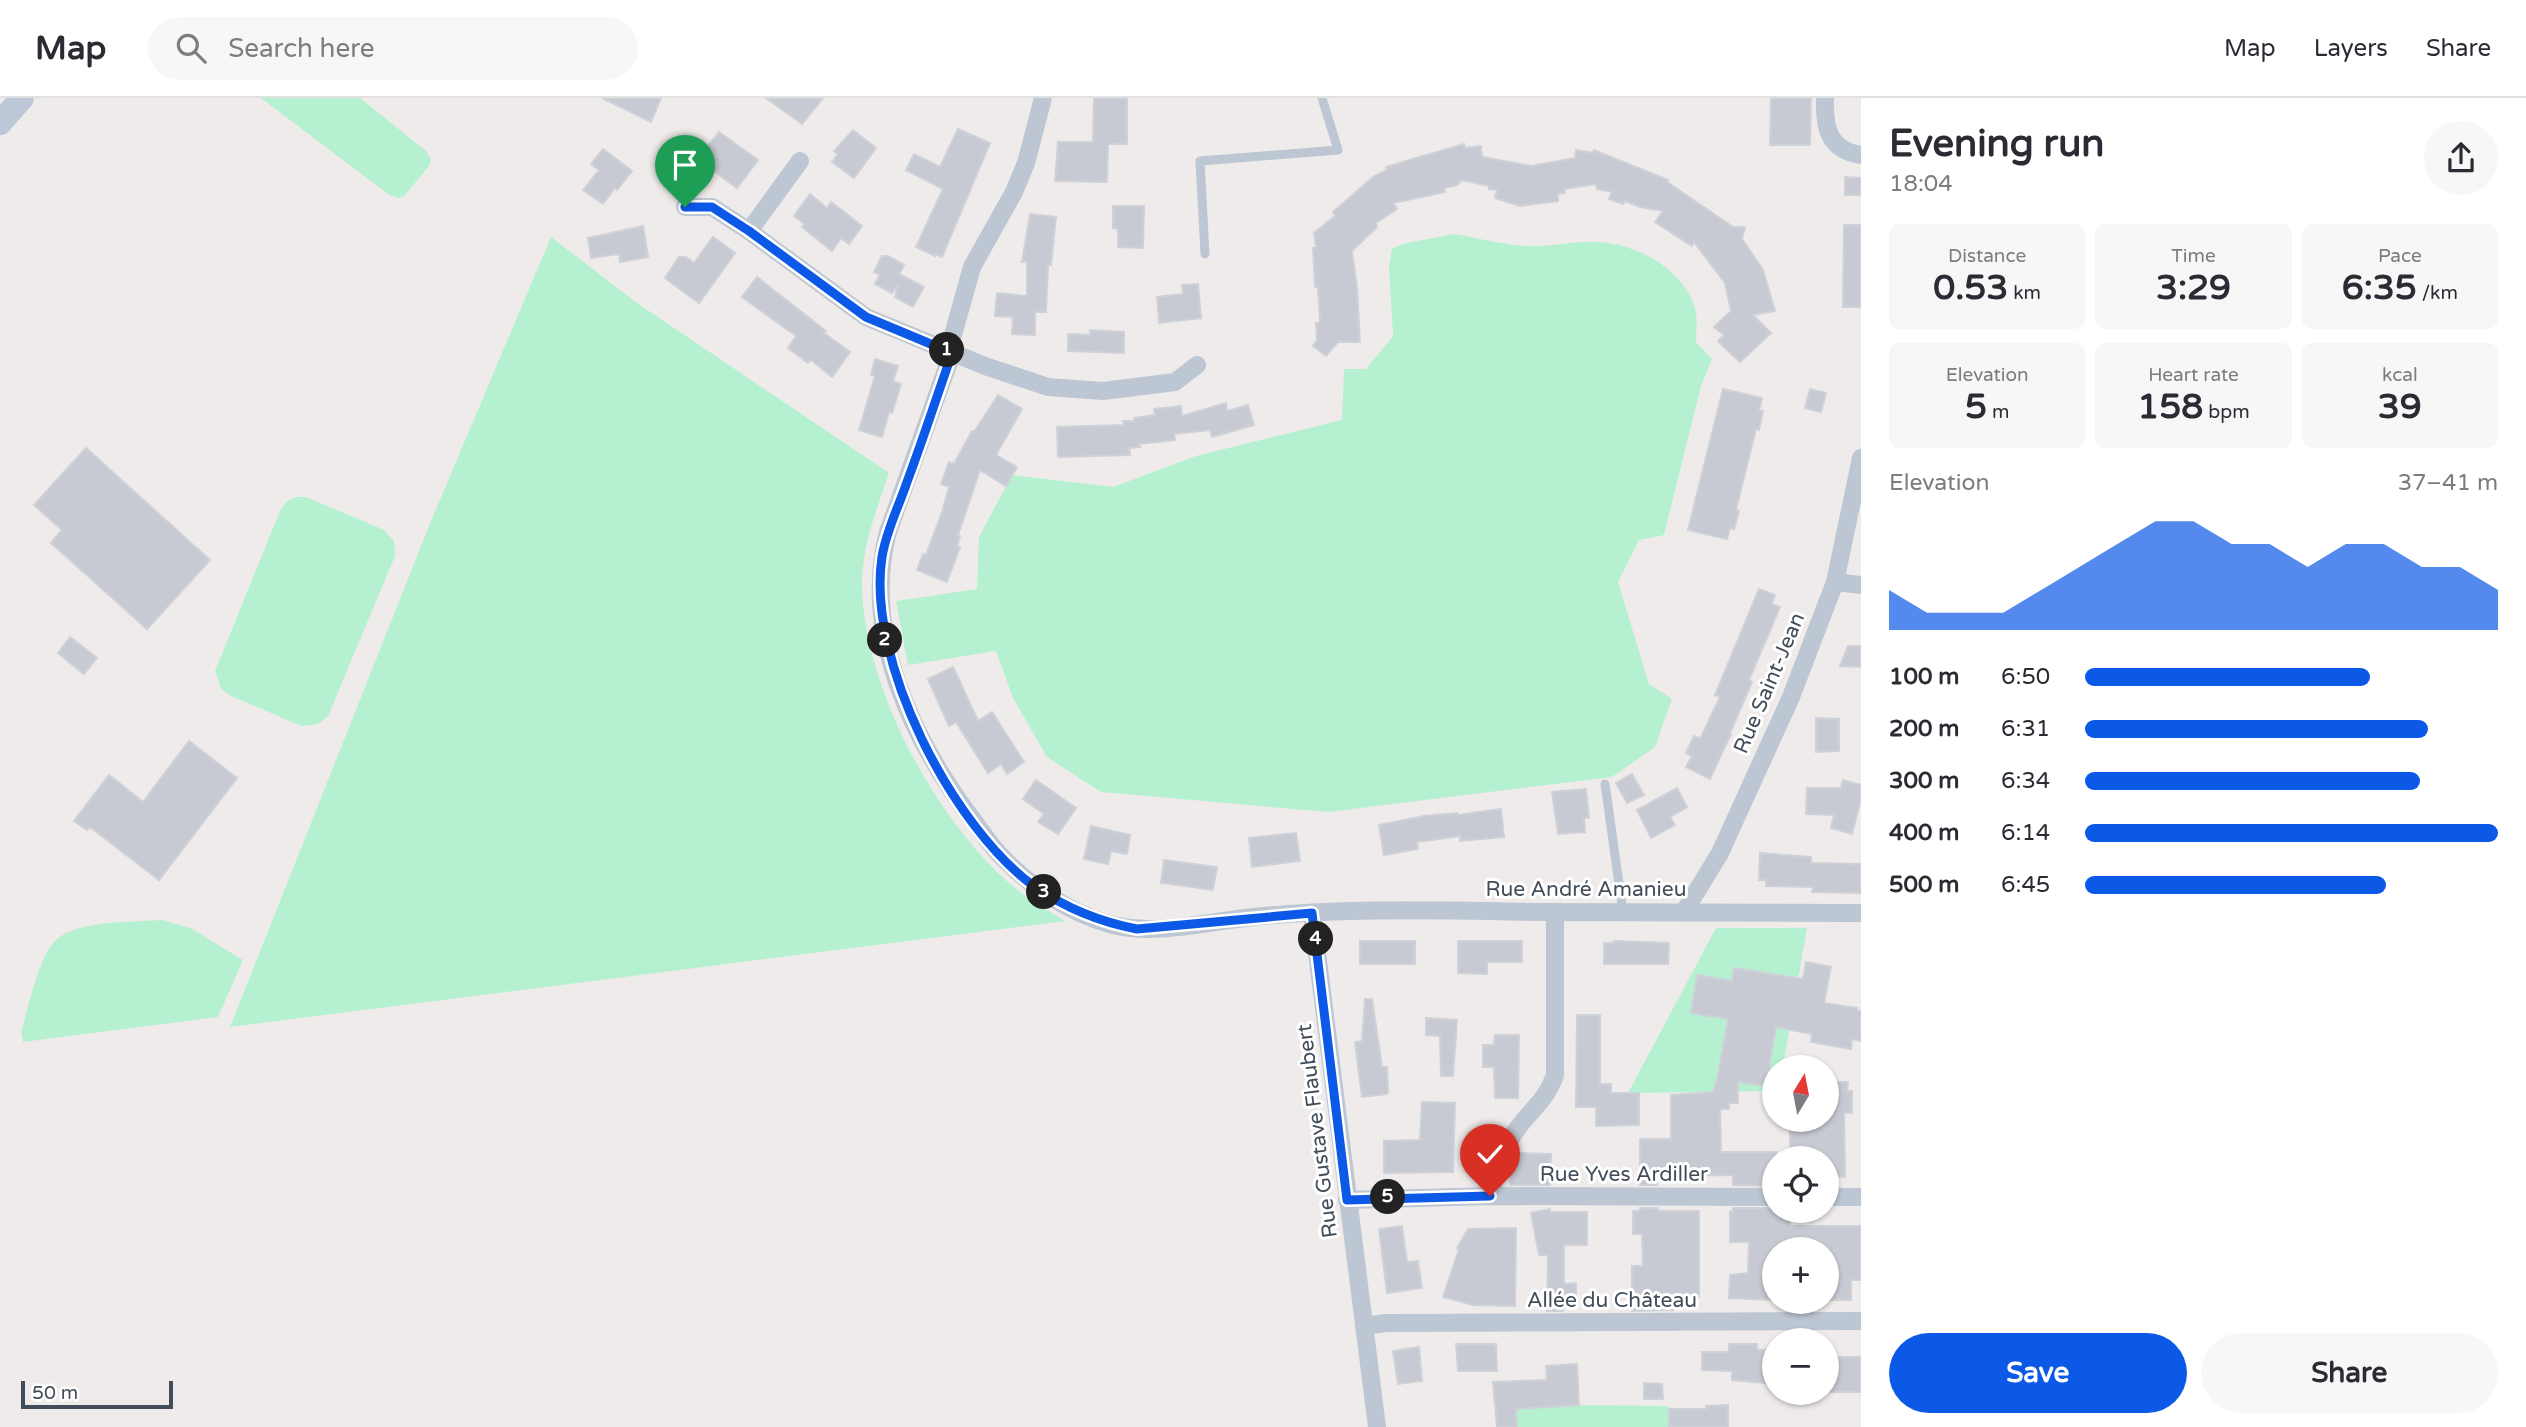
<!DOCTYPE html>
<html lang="en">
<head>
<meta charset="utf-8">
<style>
	body { margin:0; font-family:"Varela Round",sans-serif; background:#f7f7f7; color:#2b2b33; height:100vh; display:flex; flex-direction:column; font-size:26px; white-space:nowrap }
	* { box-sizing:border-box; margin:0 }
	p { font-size:23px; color:#7c7c81 }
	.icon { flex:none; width:38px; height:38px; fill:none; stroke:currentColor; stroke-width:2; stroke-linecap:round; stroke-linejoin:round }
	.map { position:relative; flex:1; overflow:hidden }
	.side { display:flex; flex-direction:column; background:#fff; width:665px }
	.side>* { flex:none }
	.needle { width:46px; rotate:10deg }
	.tools { position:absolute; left:1762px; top:957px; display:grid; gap:14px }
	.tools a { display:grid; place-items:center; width:77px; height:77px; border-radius:50%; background:#fff; box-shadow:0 2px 5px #0004; font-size:35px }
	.scale { position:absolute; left:21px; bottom:18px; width:152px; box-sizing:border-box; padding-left:7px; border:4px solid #434d5a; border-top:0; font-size:19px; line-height:24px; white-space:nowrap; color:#434d5a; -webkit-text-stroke:5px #fff; paint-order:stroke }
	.pin { position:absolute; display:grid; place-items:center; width:60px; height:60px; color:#fff; margin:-72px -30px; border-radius:50% 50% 50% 0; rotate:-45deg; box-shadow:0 0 7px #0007 }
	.pin .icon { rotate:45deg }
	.km { position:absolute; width:35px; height:35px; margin:-18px; border-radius:50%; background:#222; color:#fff; font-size:19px; line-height:35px; text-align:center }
	.round { display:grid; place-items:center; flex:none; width:74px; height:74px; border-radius:37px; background:#f7f7f7 }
	.head { display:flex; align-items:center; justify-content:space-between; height:119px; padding:0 28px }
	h1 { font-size:38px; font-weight:700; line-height:52px }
	.stats { display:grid; grid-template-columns:repeat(3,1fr); gap:10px; height:119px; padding:7px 28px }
	.stats div { display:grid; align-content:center; border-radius:10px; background:#f7f7f7; text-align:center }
	.stats b { font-size:35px; font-weight:700 }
	.stats small { font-size:19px; font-weight:400 }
	.stats p { font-size:19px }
	.chart { height:196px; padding:14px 28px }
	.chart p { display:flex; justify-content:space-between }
	.chart svg { width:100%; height:126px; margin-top:7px; fill:#0c59e8; opacity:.7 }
	.button { display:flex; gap:14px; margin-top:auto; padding:14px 28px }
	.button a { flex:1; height:80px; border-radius:42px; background:#0c59e8; color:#fff; font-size:28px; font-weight:700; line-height:80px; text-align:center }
	.button a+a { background:#f7f7f7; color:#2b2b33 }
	ul { padding:0 28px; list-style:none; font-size:23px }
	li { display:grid; grid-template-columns:112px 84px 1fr; align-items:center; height:52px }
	li i { height:18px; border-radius:9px; background:#0c59e8 }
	header { display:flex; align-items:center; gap:42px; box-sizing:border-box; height:98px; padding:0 35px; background:#fff; border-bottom:2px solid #e1e1e2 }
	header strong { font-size:33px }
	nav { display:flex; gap:38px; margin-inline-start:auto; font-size:24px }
	.search { width:490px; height:63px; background:#f7f7f7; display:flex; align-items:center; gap:18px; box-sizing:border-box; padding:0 24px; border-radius:38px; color:#7c7c81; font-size:26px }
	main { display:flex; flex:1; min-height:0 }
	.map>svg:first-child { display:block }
	.green { fill:#b5f1d1 }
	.building { fill:#c7cad2; stroke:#cfd1d8; stroke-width:2 }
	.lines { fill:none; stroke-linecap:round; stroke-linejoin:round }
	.lane { stroke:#bdc6d3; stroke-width:9 }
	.street { stroke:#bdc6d3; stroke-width:18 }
	.secondary { stroke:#bcc7d7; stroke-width:24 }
	.route-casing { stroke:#fff; stroke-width:14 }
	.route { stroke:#0c59e8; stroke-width:9 }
	.labels { text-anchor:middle; stroke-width:6; stroke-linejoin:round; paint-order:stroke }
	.street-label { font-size:21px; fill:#434d5a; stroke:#fff }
</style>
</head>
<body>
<header>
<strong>Map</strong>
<div class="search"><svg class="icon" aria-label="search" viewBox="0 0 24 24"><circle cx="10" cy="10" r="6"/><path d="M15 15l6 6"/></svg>Search here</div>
<nav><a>Map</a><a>Layers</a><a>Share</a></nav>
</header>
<main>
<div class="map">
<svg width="1861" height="1329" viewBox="0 0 1861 1329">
	<rect width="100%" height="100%" fill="#efebeb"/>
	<!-- green -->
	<g class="green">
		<path d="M 261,0 L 360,0 L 426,53 L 431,62 L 429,68 L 404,98 L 398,100 L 388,96 Z"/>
		<path d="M 1454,136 C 1479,140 1503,147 1528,148 C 1552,149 1575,142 1599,144 C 1637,146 1685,172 1695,211 C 1698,220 1696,234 1696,244 L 1712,261 L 1701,288 L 1664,437 L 1639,442 L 1618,484 L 1649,586 L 1672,601 L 1655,649 L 1612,679 L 1328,714 L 1101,694 L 1047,659 L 1013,600 L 996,553 L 908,567 L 896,503 L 977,491 L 979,439 L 1012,377 L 1113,389 L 1196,358 L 1342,322 L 1344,271 L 1366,271 L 1393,238 L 1389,168 L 1392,151 L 1402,146 Z"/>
		<path d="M 551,139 L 637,205 L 889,375 C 877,410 863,445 862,484 C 862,589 939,730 1021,795 C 1034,806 1051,814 1066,823 L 230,929 L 431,423 Z"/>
		<path d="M 296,399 L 306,399 L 384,432 L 394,443 L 395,458 L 328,618 L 318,626 L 301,628 L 229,597 L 221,590 L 215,573 L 280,413 L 287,403 Z"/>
		<path d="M 163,822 L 192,831 L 243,862 L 218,919 L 23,944 L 21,934 C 28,911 39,857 56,842 C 77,822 135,824 163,822 Z"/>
		<path d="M 1716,830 L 1807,830 L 1783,969 L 1774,970 L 1774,993 L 1628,995 Z"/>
		<path d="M 1494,1291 L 1533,1310 L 1579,1307 L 1669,1308 L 1668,1329 L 1497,1329 Z"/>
	</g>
	<!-- building -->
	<g class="building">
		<path d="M 602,0 L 661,0 L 651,24 Z"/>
		<path d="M 766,0 L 823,0 L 802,26 Z"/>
		<path d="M 1094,0 L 1127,0 L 1127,46 L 1108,46 L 1107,84 L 1055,83 L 1058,44 L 1093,44 Z"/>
		<path d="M 1771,0 L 1811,0 L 1810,47 L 1770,47 Z"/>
		<path d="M 958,31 L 990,45 L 942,159 L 935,156 L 935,158 L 916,149 L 943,91 L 906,72 L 914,56 L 940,69 Z"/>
		<path d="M 853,32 L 876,50 L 854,80 L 832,64 L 838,56 L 834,53 Z"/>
		<path d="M 719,34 L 758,62 L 737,90 L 707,68 L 712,62 L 703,55 Z"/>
		<path d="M 1464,46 L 1465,50 L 1481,48 L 1482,59 L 1531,68 L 1575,60 L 1576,52 L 1593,55 L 1594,52 L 1668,82 L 1667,84 L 1733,129 L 1745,129 L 1742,141 L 1763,172 L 1775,213 L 1753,217 L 1771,235 L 1740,264 L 1718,243 L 1724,237 L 1714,229 L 1731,213 L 1725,185 L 1694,144 L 1692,148 L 1655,124 L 1663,113 L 1640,109 L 1625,103 L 1623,106 L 1609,101 L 1612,94 L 1597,91 L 1596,86 L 1564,91 L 1565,95 L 1558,96 L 1558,103 L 1520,108 L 1495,100 L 1497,92 L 1489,91 L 1489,88 L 1462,82 L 1457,87 L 1444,90 L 1445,94 L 1393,105 L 1397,111 L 1376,125 L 1377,129 L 1352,153 L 1357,189 L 1360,244 L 1338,244 L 1326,258 L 1313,248 L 1317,242 L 1316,225 L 1320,224 L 1318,189 L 1315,189 L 1313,150 L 1316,150 L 1314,135 L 1335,118 L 1333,114 L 1373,79 L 1387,72 L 1386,69 Z"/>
		<path d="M 603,51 L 632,73 L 617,92 L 615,90 L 603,106 L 583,92 L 599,72 L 591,66 Z"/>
		<path d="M 1845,79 L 1861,80 L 1861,97 L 1845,97 Z"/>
		<path d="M 810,96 L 827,110 L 831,104 L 862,128 L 849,146 L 841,140 L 832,153 L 802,129 L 805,126 L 794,118 Z"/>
		<path d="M 1113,108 L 1144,108 L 1143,150 L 1118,149 L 1118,131 L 1113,130 Z"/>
		<path d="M 1030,116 L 1056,119 L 1051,167 L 1048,167 L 1046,214 L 1035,214 L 1035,237 L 1012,236 L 1013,219 L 995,218 L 997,195 L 1027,198 L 1027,164 L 1022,164 Z"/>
		<path d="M 1844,127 L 1861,127 L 1861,209 L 1843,209 Z"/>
		<path d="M 643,128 L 648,159 L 620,164 L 619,156 L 591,160 L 588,140 Z"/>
		<path d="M 713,139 L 735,155 L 699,205 L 665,180 L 679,159 L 686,159 L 694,165 Z"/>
		<path d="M 882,158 L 888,158 L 904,167 L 899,176 L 924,189 L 913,209 L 895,199 L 898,187 L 892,195 L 875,186 L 880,177 L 874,174 Z"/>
		<path d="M 757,179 L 826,233 L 824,235 L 850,254 L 832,279 L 811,262 L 808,265 L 788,250 L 796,238 L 742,199 Z"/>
		<path d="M 1198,186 L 1201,220 L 1159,225 L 1157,199 L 1183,196 L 1182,187 Z"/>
		<path d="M 1090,232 L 1124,234 L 1124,255 L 1068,253 L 1068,236 L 1090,237 Z"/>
		<path d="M 875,261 L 898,268 L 893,283 L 901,286 L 892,315 L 889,314 L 882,339 L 859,332 L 875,278 L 871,277 Z"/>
		<path d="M 1723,291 L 1762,300 L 1759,312 L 1763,313 L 1759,332 L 1756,331 L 1736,412 L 1739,413 L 1734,431 L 1730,430 L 1727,441 L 1688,432 Z"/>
		<path d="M 1810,291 L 1826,295 L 1821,314 L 1805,310 Z"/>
		<path d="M 998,297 L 1022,311 L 996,357 L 1017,369 L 1006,388 L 980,372 L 958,437 L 960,438 L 957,448 L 960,449 L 947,484 L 917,472 L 923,456 L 926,457 L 942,414 L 949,389 L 941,386 L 949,364 L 954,366 L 972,333 L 974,334 Z"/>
		<path d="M 1226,305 L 1227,313 L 1248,307 L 1254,327 L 1212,339 L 1210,332 L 1174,336 L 1175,342 L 1139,346 L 1140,349 L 1129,350 L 1130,357 L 1058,359 L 1057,329 L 1124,327 L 1123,323 L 1134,323 L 1134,320 L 1155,317 L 1154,311 L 1181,308 L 1182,318 Z"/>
		<path d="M 86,350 L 210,462 L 147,531 L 51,445 L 62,432 L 34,407 Z"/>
		<path d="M 1759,491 L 1775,497 L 1772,506 L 1780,509 L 1749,582 L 1752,584 L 1730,635 L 1731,636 L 1710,681 L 1686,669 L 1692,658 L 1686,655 L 1694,638 L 1700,641 L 1720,599 L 1715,597 Z"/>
		<path d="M 70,539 L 97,560 L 84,576 L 58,555 Z"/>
		<path d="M 1848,548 L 1861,548 L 1861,569 L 1840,568 Z"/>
		<path d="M 953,569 L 978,623 L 992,614 L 1024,664 L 1007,676 L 1001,666 L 988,675 L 956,624 L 949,628 L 928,581 Z"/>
		<path d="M 1816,620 L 1839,621 L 1839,653 L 1816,654 Z"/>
		<path d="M 189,643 L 237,680 L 159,782 L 90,729 L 87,732 L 74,723 L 109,677 L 143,704 Z"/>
		<path d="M 1632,676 L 1644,697 L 1627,705 L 1616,685 Z"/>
		<path d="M 1036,682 L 1076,710 L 1058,736 L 1038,724 L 1044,716 L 1023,701 Z"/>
		<path d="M 1843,682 L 1861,687 L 1861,701 L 1852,736 L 1831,730 L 1834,717 L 1806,716 L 1807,690 L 1841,690 Z"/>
		<path d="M 1677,690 L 1687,709 L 1670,719 L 1675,727 L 1651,740 L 1637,712 Z"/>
		<path d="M 1586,691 L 1589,720 L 1584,720 L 1585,734 L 1558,736 L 1552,694 Z"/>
		<path d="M 1501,711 L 1504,739 L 1460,743 L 1460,738 L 1417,744 L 1418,751 L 1384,757 L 1379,727 L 1424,718 L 1457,715 L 1458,717 Z"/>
		<path d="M 1091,728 L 1130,737 L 1127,756 L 1111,753 L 1108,766 L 1084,761 Z"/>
		<path d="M 1296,735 L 1300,763 L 1252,769 L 1249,740 Z"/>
		<path d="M 1760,755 L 1811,759 L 1811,765 L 1861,766 L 1861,795 L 1812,794 L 1813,789 L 1766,788 L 1766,782 L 1759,782 Z"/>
		<path d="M 1164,762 L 1217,769 L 1213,792 L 1161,785 Z"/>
		<rect x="1360" y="843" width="55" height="23"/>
		<path d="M 1458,843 L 1522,843 L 1522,864 L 1487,864 L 1487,876 L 1458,875 Z"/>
		<path d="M 1614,843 L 1669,845 L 1668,866 L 1604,866 L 1604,845 L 1614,845 Z"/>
		<path d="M 1806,864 L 1831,869 L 1824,905 L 1857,910 L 1856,912 L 1861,913 L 1861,943 L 1852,941 L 1851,951 L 1811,944 L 1812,936 L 1776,929 L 1766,988 L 1738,984 L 1738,1005 L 1729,1005 L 1729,1011 L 1720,1011 L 1721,1054 L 1776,1054 L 1774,1088 L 1733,1087 L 1733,1077 L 1657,1078 L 1657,1087 L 1640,1087 L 1640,1041 L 1671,1041 L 1671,997 L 1713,994 L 1717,982 L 1728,921 L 1691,915 L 1697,877 L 1732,883 L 1734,870 L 1803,881 Z"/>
		<path d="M 1365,901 L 1372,901 L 1382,969 L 1387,969 L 1388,994 L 1387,996 L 1362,999 L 1355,944 L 1362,943 Z"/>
		<path d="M 1577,917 L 1600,917 L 1600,986 L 1611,986 L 1611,995 L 1639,995 L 1639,1027 L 1596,1028 L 1596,1009 L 1576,1009 Z"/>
		<path d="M 1426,920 L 1457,922 L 1453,978 L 1441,978 L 1440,938 L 1426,937 Z"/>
		<path d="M 1495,937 L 1519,937 L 1518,1000 L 1495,1000 L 1494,969 L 1483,969 L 1483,947 L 1494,947 Z"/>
		<path d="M 1827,984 L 1848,984 L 1847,993 L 1852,993 L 1852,1015 L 1844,1015 L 1845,1079 L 1827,1078 L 1827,1060 L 1821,1060 L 1821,1053 L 1790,1053 L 1790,1023 L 1827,1022 Z"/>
		<path d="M 1422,1004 L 1455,1005 L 1453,1074 L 1384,1075 L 1384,1043 L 1420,1042 Z"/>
		<path d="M 1519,1055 L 1551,1056 L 1550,1087 L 1510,1087 L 1510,1071 Z"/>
		<path d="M 1640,1110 L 1658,1110 L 1658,1113 L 1699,1113 L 1699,1199 L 1673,1198 L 1673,1212 L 1632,1213 L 1632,1168 L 1643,1168 L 1642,1136 L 1633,1136 L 1633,1113 L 1640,1113 Z"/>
		<path d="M 1733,1110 L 1774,1110 L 1774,1114 L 1790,1114 L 1790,1128 L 1861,1128 L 1861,1182 L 1851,1182 L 1851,1202 L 1827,1202 L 1827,1152 L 1774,1152 L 1774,1202 L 1729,1200 L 1730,1177 L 1748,1175 L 1749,1144 L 1730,1144 L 1730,1114 L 1733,1114 Z"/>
		<path d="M 1550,1111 L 1550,1114 L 1587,1114 L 1587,1147 L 1564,1147 L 1564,1186 L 1576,1185 L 1576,1208 L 1564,1208 L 1563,1213 L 1547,1213 L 1548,1157 L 1539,1157 L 1531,1115 Z"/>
		<path d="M 1402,1128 L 1407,1164 L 1418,1163 L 1422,1190 L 1387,1195 L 1379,1131 Z"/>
		<path d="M 1516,1130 L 1515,1208 L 1473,1207 L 1443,1199 L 1459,1151 L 1457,1150 L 1468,1131 Z"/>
		<path d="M 1456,1246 L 1496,1246 L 1497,1273 L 1458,1273 Z"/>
		<path d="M 1729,1246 L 1757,1246 L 1757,1252 L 1774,1251 L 1774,1286 L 1732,1282 L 1732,1273 L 1702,1272 L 1702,1254 L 1729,1254 Z"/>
		<path d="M 1419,1249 L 1422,1283 L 1398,1286 L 1393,1253 Z"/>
		<rect x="1827" y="1259" width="34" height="35"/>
		<path d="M 1577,1266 L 1579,1307 L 1516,1311 L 1517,1329 L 1497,1329 L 1493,1284 L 1547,1282 L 1546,1268 Z"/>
		<path d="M 1644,1285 L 1662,1286 L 1663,1301 L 1644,1301 Z"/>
		<path d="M 1728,1307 L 1728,1329 L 1669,1329 L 1669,1311 L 1706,1311 L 1706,1308 Z"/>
	</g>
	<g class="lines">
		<!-- lane -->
		<g class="lane">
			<path d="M 1205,156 L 1200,63 L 1338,52 L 1322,0"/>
			<path d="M 1605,686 L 1623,814"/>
		</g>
		<!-- street -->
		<g class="street">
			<path d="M 1043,0 L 1026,65 L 1014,94 L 972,169 L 951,244 L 949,264 L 888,434 C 861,535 913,643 973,722 C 983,735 992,750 1004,761 C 1033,790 1069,814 1109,826 C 1153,838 1201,825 1245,820 C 1280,816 1315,814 1350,813 C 1412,811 1475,813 1537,814 C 1645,814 1753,814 1861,815"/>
			<path d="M 1825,0 C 1824,29 1828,52 1861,57"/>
			<path d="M 685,109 L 712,109 L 749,133 L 866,219 L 985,268 L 1048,289 L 1103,293 L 1175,284 L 1197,267"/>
			<path d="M 749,133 L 800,63"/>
			<path d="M 1835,484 L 1861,487"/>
			<path d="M 1684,814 L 1720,755 L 1791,599 L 1835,484 L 1861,360"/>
			<path d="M 1312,815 L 1377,1329"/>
			<path d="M 1490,1098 C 1497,1074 1502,1052 1517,1031 C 1532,1010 1546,1003 1555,977 L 1555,814"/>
			<path d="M 1827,1099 L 1861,1099"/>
			<path d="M 1347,1102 L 1490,1098 L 1774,1099"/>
			<path d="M 1364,1228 L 1386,1225 L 1861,1223"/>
		</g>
		<!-- secondary -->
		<path class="secondary" d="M 0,25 L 22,0"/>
	</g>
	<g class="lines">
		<!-- route casing -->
		<g class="route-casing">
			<path id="route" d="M 685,109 L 712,109 L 749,133 L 866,219 L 950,254 L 949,264 C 935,304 922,344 907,384 C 899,408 886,433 882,459 C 866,562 952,729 1035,789 C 1066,810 1100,824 1137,831 L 1312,815 L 1347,1102 L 1490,1098"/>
		</g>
		<!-- route -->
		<use href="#route" class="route"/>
	</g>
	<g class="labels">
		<!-- street labels -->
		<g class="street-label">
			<text transform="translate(1769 585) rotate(-67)" y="7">Rue Saint-Jean</text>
			<text x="1586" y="798">Rue André Amanieu</text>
			<text transform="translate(1317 1033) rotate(-97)" y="7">Rue Gustave Flaubert</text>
			<text x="1624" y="1083">Rue Yves Ardiller</text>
			<text x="1612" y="1209">Allée du Château</text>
		</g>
	</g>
</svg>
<div class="tools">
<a><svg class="needle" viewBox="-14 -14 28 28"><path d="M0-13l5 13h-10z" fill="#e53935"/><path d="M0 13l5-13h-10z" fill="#7c7c81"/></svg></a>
<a><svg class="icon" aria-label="locate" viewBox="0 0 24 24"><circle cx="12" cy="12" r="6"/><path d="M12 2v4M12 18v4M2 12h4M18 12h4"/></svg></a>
<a>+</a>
<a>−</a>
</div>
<div class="scale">50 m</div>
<div class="pin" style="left:685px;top:109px;background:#1e9e55"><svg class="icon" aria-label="arrive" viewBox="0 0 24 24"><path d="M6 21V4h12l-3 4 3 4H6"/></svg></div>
<div class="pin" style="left:1490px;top:1098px;background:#d93025"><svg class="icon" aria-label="check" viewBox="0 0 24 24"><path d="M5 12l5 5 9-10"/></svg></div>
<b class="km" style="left:947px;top:252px">1</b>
<b class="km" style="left:885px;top:542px">2</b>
<b class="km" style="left:1044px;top:794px">3</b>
<b class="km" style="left:1316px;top:841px">4</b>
<b class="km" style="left:1388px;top:1099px">5</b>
</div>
<section class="side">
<div class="head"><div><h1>Evening run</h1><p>18:04</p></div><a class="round"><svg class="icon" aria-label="share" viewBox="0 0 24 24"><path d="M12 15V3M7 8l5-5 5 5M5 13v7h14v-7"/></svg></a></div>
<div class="stats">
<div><p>Distance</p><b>0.53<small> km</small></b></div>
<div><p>Time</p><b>3:29</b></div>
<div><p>Pace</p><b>6:35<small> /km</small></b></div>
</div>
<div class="stats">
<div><p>Elevation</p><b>5<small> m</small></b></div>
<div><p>Heart rate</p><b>158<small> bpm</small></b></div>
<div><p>kcal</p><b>39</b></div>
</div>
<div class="chart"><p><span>Elevation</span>37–41 m</p>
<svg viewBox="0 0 160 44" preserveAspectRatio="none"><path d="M0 44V30L10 38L20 38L30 38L40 30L50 22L60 14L70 6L80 6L90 14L100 14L110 22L120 14L130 14L140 22L150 22L160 30V44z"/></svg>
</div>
<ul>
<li><b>100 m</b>6:50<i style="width:69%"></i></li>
<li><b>200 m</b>6:31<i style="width:83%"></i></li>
<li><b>300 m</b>6:34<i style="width:81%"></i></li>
<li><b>400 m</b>6:14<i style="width:100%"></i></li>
<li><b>500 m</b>6:45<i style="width:73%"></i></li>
</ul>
<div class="button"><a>Save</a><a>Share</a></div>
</section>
</main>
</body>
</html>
